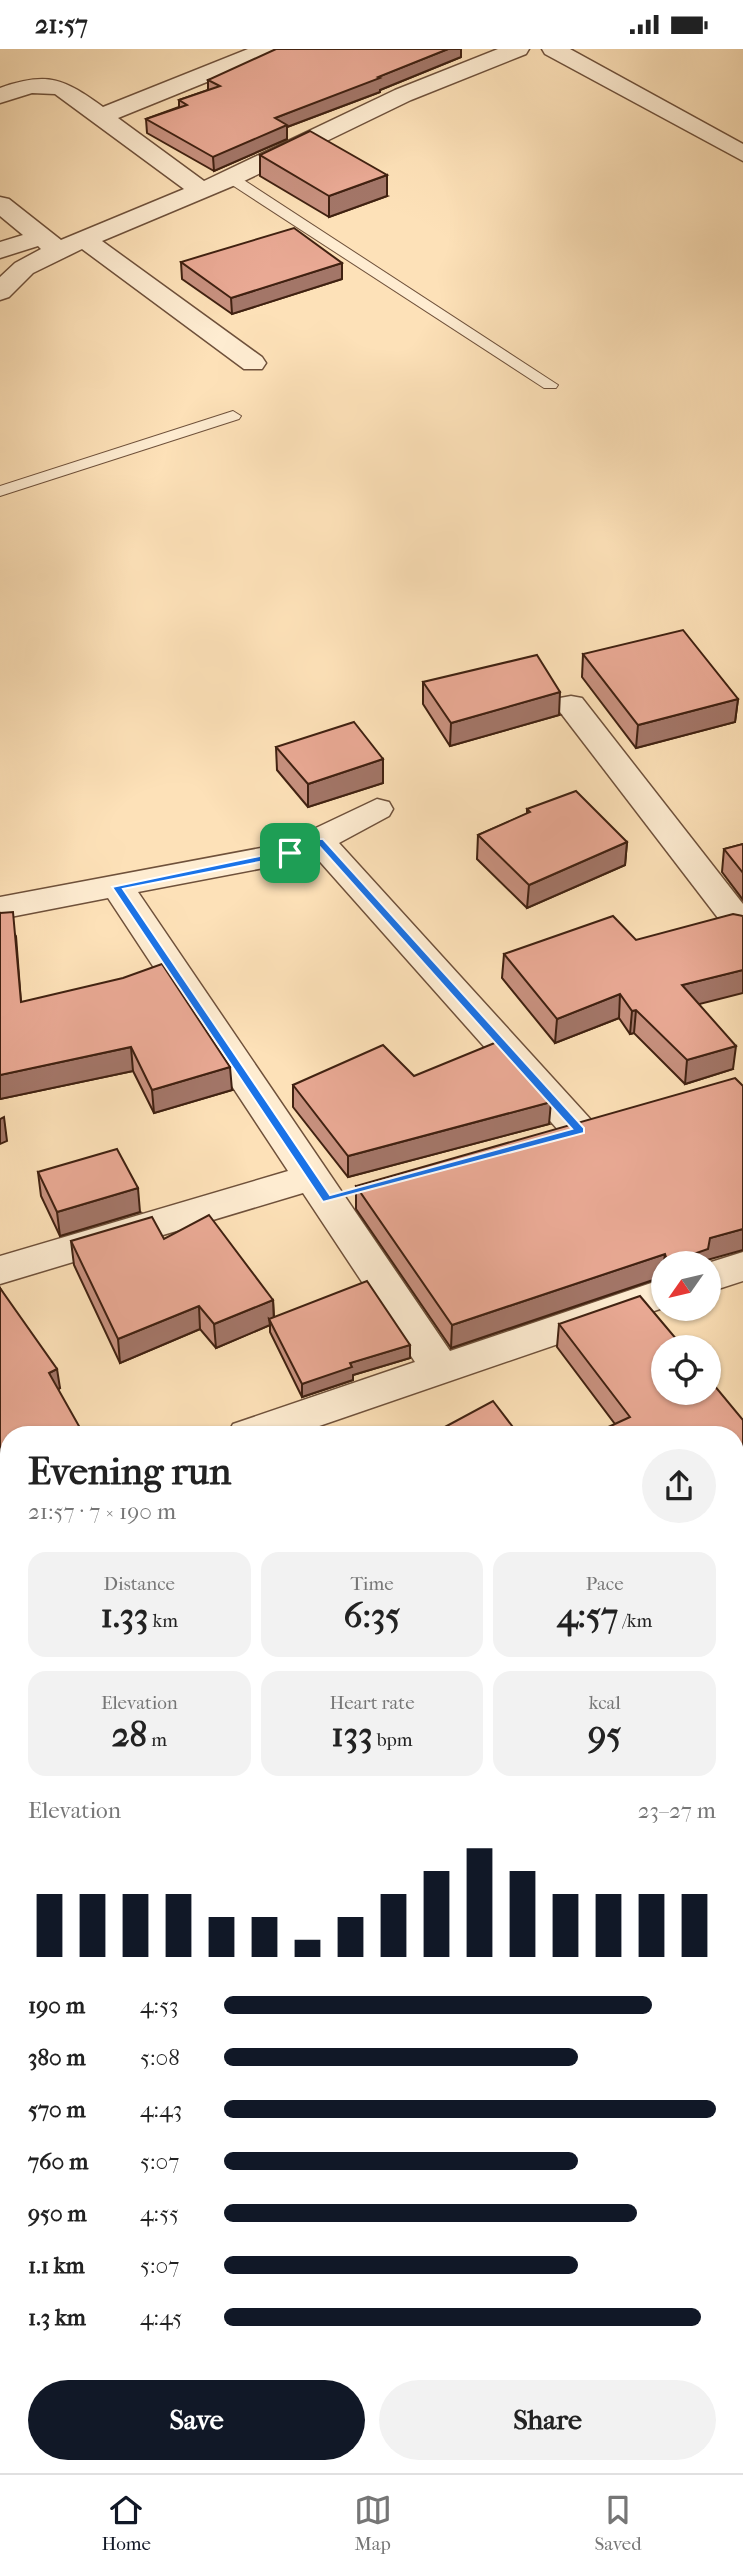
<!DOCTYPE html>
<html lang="en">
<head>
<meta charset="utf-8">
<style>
	body { margin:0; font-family:"IM FELL French Canon",serif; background:#f2f2f2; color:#222; height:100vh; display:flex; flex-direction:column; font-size:26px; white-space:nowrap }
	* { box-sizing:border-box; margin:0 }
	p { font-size:23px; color:#767676 }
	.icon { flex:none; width:38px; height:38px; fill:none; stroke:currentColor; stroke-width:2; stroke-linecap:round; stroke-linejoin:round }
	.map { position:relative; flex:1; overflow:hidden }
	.details { position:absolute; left:0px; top:1377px; width:744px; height:1048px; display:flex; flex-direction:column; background:#fff; border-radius:28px 28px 0 0; box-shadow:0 2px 5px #0004 }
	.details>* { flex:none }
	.needle { width:46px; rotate:236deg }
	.buttons { position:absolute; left:651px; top:1202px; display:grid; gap:14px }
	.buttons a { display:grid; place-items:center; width:70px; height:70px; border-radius:50%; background:#fff; box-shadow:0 2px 5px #0004; font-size:35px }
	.pin { position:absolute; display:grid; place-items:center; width:60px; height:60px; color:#fff; margin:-30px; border-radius:14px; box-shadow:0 4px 10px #0006 }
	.round { display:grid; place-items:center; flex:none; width:74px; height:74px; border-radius:37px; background:#f2f2f2 }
	.headline { display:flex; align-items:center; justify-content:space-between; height:119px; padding:0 28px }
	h1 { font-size:38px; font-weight:700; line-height:52px }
	.metrics { display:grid; grid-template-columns:repeat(3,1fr); gap:10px; height:119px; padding:7px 28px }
	.metrics div { display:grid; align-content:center; border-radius:18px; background:#f2f2f2; text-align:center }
	.metrics b { font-size:35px; font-weight:700 }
	.metrics small { font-size:19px; font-weight:400 }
	.metrics p { font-size:19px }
	.chart { height:196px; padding:14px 28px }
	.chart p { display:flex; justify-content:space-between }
	.chart svg { width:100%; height:126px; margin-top:7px; stroke:#111827; stroke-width:6 }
	.button { display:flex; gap:14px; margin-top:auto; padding:14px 28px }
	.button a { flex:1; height:80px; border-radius:42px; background:#111827; color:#fff; font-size:28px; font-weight:700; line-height:80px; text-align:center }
	.button a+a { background:#f2f2f2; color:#222 }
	ul { padding:0 28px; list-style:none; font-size:23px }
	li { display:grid; grid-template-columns:112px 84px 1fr; align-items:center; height:52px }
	li i { height:18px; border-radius:9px; background:#111827 }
	.status { display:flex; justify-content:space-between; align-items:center; height:49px; padding:0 35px; background:#fff; direction:ltr }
	.status svg { height:19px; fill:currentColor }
	.tab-bar { display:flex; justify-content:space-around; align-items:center; height:98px; border-top:2px solid #e0e0e0; background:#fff; font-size:19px; color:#767676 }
	.tab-bar a { display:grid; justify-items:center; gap:4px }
	.tab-bar .current { color:#111827 }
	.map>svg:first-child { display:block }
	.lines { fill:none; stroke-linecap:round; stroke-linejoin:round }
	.service-casing { stroke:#6f513b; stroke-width:2 }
	.minor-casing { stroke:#6f513b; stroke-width:3 }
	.service { fill:#feecd1; fill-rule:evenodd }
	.minor { fill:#feecd1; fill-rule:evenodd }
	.wall { fill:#c8917f; stroke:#402111; stroke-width:2 }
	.shaded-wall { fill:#a37668; stroke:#402111; stroke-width:2 }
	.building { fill:#e9a994; stroke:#402111; stroke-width:2 }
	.route { fill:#1a73e8; stroke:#fff; stroke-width:2; fill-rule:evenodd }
</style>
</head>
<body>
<div class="status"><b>21:57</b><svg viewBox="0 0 49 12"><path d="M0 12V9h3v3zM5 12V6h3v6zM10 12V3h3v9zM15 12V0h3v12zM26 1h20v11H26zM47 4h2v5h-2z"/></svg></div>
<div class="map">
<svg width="743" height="2424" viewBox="0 0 743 2424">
	<rect width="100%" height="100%" fill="#fde1b8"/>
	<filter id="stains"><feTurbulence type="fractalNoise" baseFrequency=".00286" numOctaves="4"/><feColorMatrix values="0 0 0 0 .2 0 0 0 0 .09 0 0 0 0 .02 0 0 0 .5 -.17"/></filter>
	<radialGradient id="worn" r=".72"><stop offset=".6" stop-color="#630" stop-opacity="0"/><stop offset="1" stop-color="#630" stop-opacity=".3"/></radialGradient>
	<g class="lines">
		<!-- service casing -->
		<g class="service-casing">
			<g id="service">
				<path d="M 231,125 L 236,126 L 558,336 L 556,339 L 544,339 L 226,132 L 224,129 Z"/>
				<path d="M 233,362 L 241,367 L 239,370 L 0,447 L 0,437 Z"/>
			</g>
		</g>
		<!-- minor casing -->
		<g class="minor-casing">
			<g id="minor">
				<path d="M 248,0 L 279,0 L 276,5 L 118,69 L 204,132 L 395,41 L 498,0 L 529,0 L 526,5 L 411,51 L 240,134 L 102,192 L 262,308 L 266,314 L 262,320 L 244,320 L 82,200 L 33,224 L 9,248 L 0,251 L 0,228 L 15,214 L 41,200 L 38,197 L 0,209 L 0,193 L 23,186 L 0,167 L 0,148 L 9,150 L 61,191 L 184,140 L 55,45 L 32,44 L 0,54 L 0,39 C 48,22 64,30 103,58 Z"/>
				<path d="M 542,0 L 570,0 L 743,95 L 743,112 L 545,5 Z"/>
				<path d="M 571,647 L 582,649 L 743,855 L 743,889 L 731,886 L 560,663 L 555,656 L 560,649 Z"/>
				<path d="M 377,750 L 389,753 L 393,760 L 389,767 L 339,794 L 593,1073 L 598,1082 L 593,1091 L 580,1095 L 567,1091 L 314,806 L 290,814 L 138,843 L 450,1302 L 663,1230 L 663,1259 L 293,1386 L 227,1386 L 233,1375 L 415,1313 L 303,1144 L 0,1235 L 0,1207 L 288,1122 L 108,849 L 0,870 L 0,848 L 282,795 Z"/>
				<path d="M 743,1203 L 743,1232 L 709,1243 L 708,1214 Z"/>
				<path d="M 743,1442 L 743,1475 L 735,1477 L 735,1444 Z"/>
				<path d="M 9,1451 L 9,1484 L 0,1486 L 0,1454 Z"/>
				<path d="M 0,1647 L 9,1650 L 9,1701 L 0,1698 Z"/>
				<path d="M 9,1728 L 9,1767 L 0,1770 L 0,1731 Z"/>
				<path d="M 743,1979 L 743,2025 L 735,2028 L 735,1982 Z"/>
				<path d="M 735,2175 L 743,2178 L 743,2242 L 735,2239 Z"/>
				<path d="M 743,2325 L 743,2379 L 735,2382 L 735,2328 Z"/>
				<path d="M 530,2417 L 600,2417 L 597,2424 L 527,2424 Z"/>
			</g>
		</g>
		<!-- service -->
		<use href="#service" class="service"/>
		<!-- minor -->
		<use href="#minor" class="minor"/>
	</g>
	<!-- wall -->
	<g class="wall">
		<path d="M 461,8 L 380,41 L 380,43 L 287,78 L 287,90 L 214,122 L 147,84 L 146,70 L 179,58 L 179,51 L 208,41 L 208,31 Z"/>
		<path d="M 260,106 L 387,147 L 329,168 L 260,127 Z"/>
		<path d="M 181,213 L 342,230 L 232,265 L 182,230 Z"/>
		<path d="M 583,605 L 738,650 L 735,673 L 636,699 L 582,628 Z"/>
		<path d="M 423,633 L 559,666 L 450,697 L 423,655 Z"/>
		<path d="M 276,698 L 383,710 L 383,734 L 308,758 L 277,721 Z"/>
		<path d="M 527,760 L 627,793 L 625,816 L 527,859 L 477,810 L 478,786 L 527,765 Z"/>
		<path d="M 743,795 L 743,851 L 722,823 L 724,800 Z"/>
		<path d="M 0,864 L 16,887 L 21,953 L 232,1041 L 154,1064 L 133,1022 L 0,1050 Z"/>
		<path d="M 504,905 L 699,955 L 733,1020 L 685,1035 L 634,984 L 630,985 L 619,969 L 555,994 L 502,929 Z"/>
		<path d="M 414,1027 L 549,1075 L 348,1128 L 293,1058 L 293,1036 Z"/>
		<path d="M 38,1123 L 140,1163 L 60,1187 L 41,1147 Z"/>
		<path d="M 356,1137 L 707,1211 L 707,1214 L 663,1214 L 663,1230 L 662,1228 L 451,1299 L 356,1160 Z"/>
		<path d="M 164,1190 L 273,1251 L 274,1268 L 410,1296 L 410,1309 L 353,1326 L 353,1331 L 302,1348 L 270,1283 L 270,1276 L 216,1299 L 200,1280 L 120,1314 L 74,1216 L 71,1192 Z"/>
		<path d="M 0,1239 L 60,1339 L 9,1386 L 9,1449 L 3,1450 L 0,1446 Z"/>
		<path d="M 559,1275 L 743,1371 L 743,1440 L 742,1439 L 735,1441 L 735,1386 L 615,1375 L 557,1298 Z"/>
		<path d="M 0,1684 L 9,1702 L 9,1727 L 8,1726 Z"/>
		<path d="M 9,1879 L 9,2110 L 0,2081 L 0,1883 Z"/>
	</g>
	<!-- shaded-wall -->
	<g class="shaded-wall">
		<path d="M 448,0 L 461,0 L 461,8 L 380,41 L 380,43 L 287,78 L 287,90 L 214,122 L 213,108 L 275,69 Z"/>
		<path d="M 387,126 L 387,147 L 329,168 L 329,147 Z"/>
		<path d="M 342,214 L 342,230 L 232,265 L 231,249 Z"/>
		<path d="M 560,643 L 559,666 L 450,697 L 451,674 Z"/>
		<path d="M 738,650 L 735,673 L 636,699 L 638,676 Z"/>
		<path d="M 383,710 L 383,734 L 308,758 L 308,735 Z"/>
		<path d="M 627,793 L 625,816 L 527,859 L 529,836 Z"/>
		<path d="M 743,921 L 743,944 L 680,960 L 682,936 Z"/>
		<path d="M 620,945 L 619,969 L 555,994 L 557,970 Z"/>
		<path d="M 636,961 L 634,984 L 630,985 L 632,962 Z"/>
		<path d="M 736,997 L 733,1020 L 685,1035 L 687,1011 Z"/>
		<path d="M 131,998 L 133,1022 L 0,1050 L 0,1026 Z"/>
		<path d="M 230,1018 L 232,1041 L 154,1064 L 152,1041 Z"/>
		<path d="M 551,1053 L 549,1075 L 348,1128 L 348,1107 Z"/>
		<path d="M 4,1068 L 7,1092 L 0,1095 L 0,1070 Z"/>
		<path d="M 138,1139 L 140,1163 L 60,1187 L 57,1163 Z"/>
		<path d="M 743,1180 L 743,1201 L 707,1211 L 707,1214 L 668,1214 L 710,1189 Z"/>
		<path d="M 665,1205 L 662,1228 L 451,1299 L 452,1276 Z"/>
		<path d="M 273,1251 L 274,1274 L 269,1270 L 270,1276 L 216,1299 L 214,1275 Z"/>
		<path d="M 199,1257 L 200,1280 L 120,1314 L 118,1290 Z"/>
		<path d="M 410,1296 L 410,1309 L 353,1326 L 353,1331 L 302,1348 L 302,1335 L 350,1314 Z"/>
		<path d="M 57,1320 L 60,1339 L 51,1343 L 49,1324 Z"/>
		<path d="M 743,1417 L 742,1439 L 735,1441 L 735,1427 L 738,1418 Z"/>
		<path d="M 8,1430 L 9,1449 L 3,1450 L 0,1431 Z"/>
		<path d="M 4,1703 L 8,1726 L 0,1728 L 0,1704 Z"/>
		<path d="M 743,1870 L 743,1890 L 735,1894 L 735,1874 Z"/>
		<path d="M 743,2305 L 743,2323 L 736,2325 L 735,2329 L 735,2321 L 738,2306 Z"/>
		<path d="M 42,2417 L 92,2417 L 76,2424 L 25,2424 Z"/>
		<path d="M 491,2417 L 527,2417 L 525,2423 L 523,2424 L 469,2424 Z"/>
	</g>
	<!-- building -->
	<g class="building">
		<path d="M 276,0 L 448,0 L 378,28 L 380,29 L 275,69 L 287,76 L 213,108 L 146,70 L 187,56 L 179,51 L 220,37 L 208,31 Z"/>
		<path d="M 310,82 L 387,126 L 329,147 L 260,106 Z"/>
		<path d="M 294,179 L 342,214 L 231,249 L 181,213 Z"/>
		<path d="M 683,581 L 738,650 L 638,676 L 583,605 Z"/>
		<path d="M 537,606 L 560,643 L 451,674 L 423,633 Z"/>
		<path d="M 354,673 L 383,710 L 308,735 L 276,698 Z"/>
		<path d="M 576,742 L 627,793 L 529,836 L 478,786 L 530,763 L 527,760 Z"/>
		<path d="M 743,795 L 743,824 L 724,800 Z"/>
		<path d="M 13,863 L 21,953 L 123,929 L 162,915 L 230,1018 L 152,1041 L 131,998 L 0,1026 L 0,864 Z"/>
		<path d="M 733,865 L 743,867 L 743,921 L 682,936 L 736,997 L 687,1011 L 636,961 L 632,962 L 620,945 L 557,970 L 504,905 L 613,867 L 636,891 Z"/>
		<path d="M 497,993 L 551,1053 L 348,1107 L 293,1036 L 383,996 L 414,1027 Z"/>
		<path d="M 735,1029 L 743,1037 L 743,1180 L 710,1189 L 708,1200 L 668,1214 L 665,1205 L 452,1276 L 356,1137 Z"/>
		<path d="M 117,1100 L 138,1139 L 57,1163 L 38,1123 Z"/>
		<path d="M 209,1166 L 273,1251 L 214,1275 L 199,1257 L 118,1290 L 71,1192 L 152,1168 L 164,1190 Z"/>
		<path d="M 367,1232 L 410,1296 L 350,1314 L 352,1318 L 302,1335 L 269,1270 Z"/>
		<path d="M 0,1239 L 57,1320 L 49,1324 L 84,1386 L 9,1386 L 9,1438 L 8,1430 L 0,1431 Z"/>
		<path d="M 640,1247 L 683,1298 L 663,1298 L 663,1344 L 709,1344 L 709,1330 L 743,1371 L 743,1417 L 738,1418 L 736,1427 L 735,1386 L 591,1386 L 630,1368 L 559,1275 Z"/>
		<path d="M 493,1352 L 519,1386 L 430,1386 Z"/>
		<path d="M 0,1684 L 9,1702 L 8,1709 L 4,1703 L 0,1704 Z"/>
		<path d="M 735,1799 L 743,1813 L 743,1870 L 735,1874 Z"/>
		<path d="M 9,1879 L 9,2103 L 0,2074 L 0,1883 Z"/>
		<path d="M 9,2118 L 9,2417 L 42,2417 L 25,2424 L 0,2424 L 0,2122 Z"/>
		<path d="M 735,2271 L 743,2288 L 743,2305 L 738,2306 L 737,2321 L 735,2322 Z"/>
		<path d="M 149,2417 L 491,2417 L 469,2424 L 151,2424 Z"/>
	</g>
	<!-- route -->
	<path class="route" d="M 316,790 L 323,790 L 584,1079 L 584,1084 L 323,1153 L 112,838 L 288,801 ZM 318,796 L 572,1080 L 330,1146 L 123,840 L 290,807 Z"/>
	<rect width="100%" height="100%" filter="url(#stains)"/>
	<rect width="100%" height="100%" fill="url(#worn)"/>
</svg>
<div class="buttons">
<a><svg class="needle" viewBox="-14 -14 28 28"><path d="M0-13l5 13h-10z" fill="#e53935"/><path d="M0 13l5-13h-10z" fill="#767676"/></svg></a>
<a><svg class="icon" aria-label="locate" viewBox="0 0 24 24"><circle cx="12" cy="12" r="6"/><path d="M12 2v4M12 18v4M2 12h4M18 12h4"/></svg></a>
</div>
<div class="pin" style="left:290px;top:804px;background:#1e9e55"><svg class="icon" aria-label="arrive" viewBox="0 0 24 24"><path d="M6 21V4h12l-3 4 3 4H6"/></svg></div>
<section class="details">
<div class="headline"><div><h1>Evening run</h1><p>21:57 · 7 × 190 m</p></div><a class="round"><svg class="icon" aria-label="share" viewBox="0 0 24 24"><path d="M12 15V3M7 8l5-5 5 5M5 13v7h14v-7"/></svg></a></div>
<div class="metrics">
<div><p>Distance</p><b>1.33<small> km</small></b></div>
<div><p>Time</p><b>6:35</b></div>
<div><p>Pace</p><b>4:57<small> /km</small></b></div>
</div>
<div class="metrics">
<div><p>Elevation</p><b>28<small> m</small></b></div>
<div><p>Heart rate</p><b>133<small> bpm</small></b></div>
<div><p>kcal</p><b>95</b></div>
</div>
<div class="chart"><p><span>Elevation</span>23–27 m</p>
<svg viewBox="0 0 160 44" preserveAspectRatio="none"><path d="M5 44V22M15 44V22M25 44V22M35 44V22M45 44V30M55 44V30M65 44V38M75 44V30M85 44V22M95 44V14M105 44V6M115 44V14M125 44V22M135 44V22M145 44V22M155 44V22"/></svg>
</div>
<ul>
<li><b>190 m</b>4:53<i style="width:87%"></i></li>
<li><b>380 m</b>5:08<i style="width:72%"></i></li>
<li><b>570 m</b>4:43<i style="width:100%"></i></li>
<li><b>760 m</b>5:07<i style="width:72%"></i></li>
<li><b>950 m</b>4:55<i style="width:84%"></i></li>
<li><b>1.1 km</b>5:07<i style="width:72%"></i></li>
<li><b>1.3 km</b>4:45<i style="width:97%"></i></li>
</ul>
<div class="button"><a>Save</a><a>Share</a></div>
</section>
</div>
<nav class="tab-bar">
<a class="current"><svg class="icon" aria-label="home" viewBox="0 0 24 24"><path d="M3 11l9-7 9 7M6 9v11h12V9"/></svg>Home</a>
<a><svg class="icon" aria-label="map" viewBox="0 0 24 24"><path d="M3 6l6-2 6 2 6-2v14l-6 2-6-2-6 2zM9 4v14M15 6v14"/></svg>Map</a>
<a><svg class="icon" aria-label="saved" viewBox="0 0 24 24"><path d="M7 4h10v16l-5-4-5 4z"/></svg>Saved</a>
</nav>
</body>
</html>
